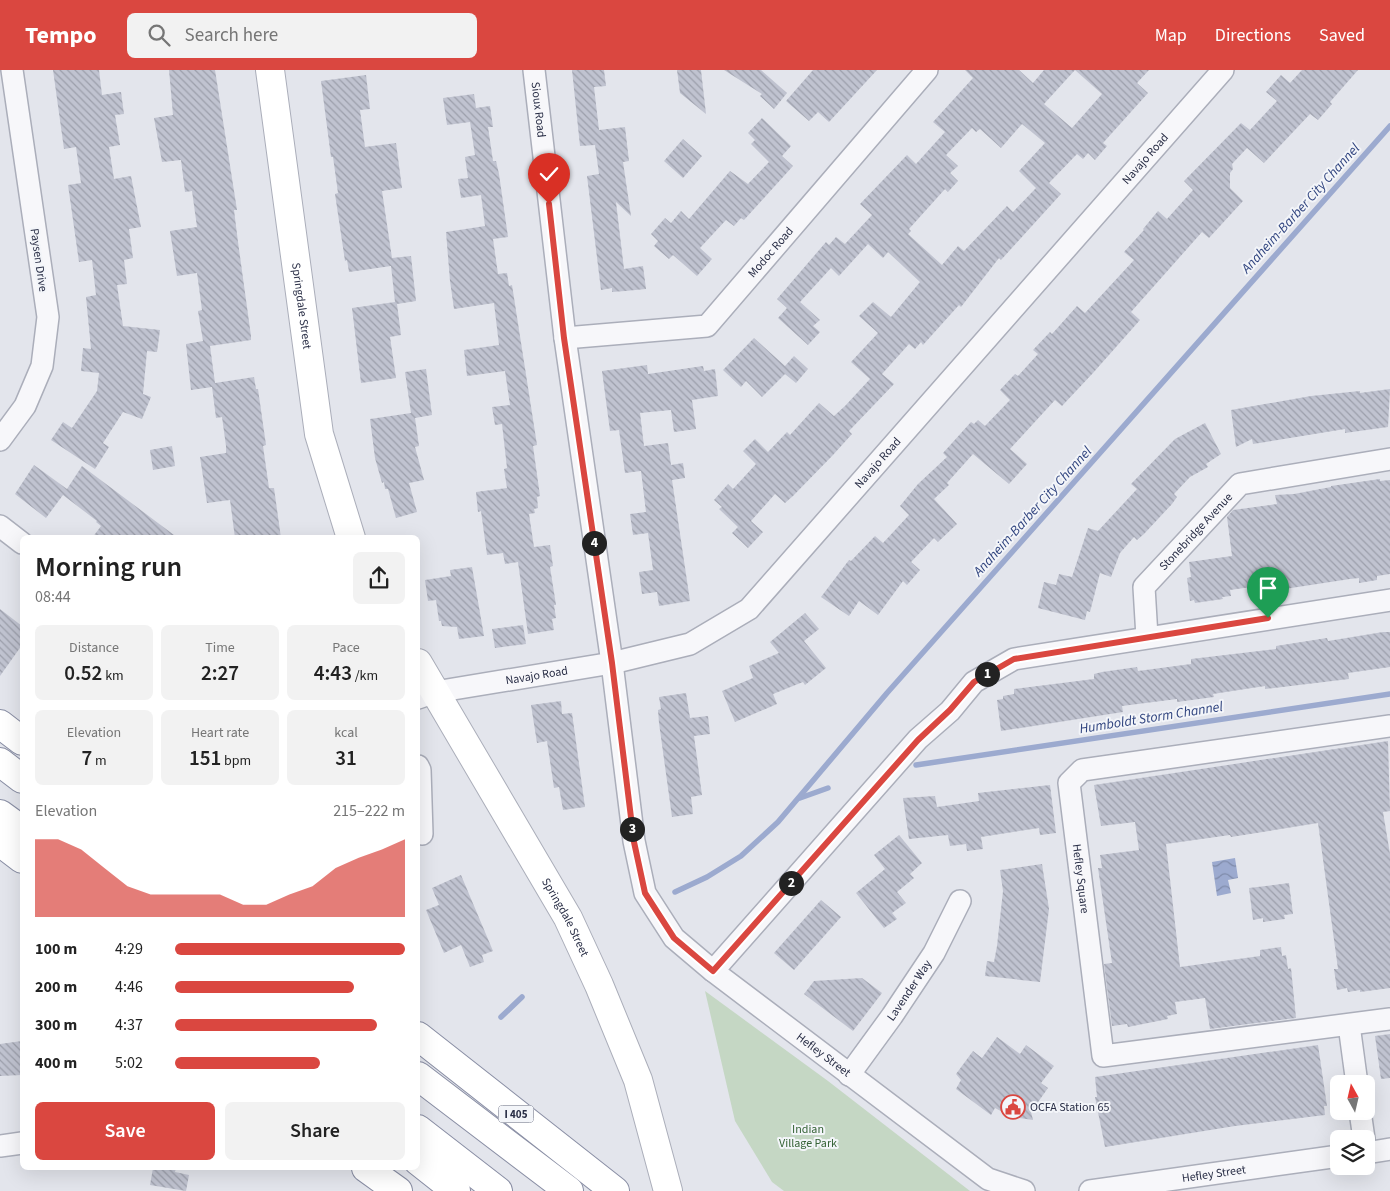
<!DOCTYPE html>
<html lang="en">
<head>
<meta charset="utf-8">
<style>
	body { margin:0; font-family:"Source Sans 3",sans-serif; background:#f2f2f2; color:#222; height:100vh; display:flex; flex-direction:column; font-size:19px; white-space:nowrap }
	* { box-sizing:border-box; margin:0 }
	p { font-size:16px; color:#767676 }
	.icon { flex:none; width:28px; height:28px; fill:none; stroke:currentColor; stroke-width:2; stroke-linecap:round; stroke-linejoin:round }
	.map { position:relative; flex:1; overflow:hidden }
	.drawer { position:absolute; left:20px; top:465px; width:400px; height:635px; display:flex; flex-direction:column; background:#fff; border-radius:8px; box-shadow:0 5px 20px #0002 }
	.drawer>* { flex:none }
	.needle { width:32px; rotate:352deg }
	.fabs { position:absolute; left:1330px; top:1005px; display:grid; gap:10px }
	.fabs a { display:grid; place-items:center; width:45px; height:45px; border-radius:8px; background:#fff; box-shadow:0 5px 20px #0002; font-size:25px }
	.pin { position:absolute; display:grid; place-items:center; width:42px; height:42px; color:#fff; margin:-51px -21px; border-radius:50% 50% 50% 0; rotate:-45deg; box-shadow:0 0 5px #0007 }
	.pin .icon { rotate:45deg }
	.km { position:absolute; width:25px; height:25px; margin:-12px; border-radius:50%; background:#222; color:#fff; font-size:14px; line-height:25px; text-align:center }
	.round { display:grid; place-items:center; flex:none; width:52px; height:52px; border-radius:8px; background:#f2f2f2 }
	.head { display:flex; align-items:center; justify-content:space-between; height:85px; padding:0 15px }
	h1 { font-size:28px; font-weight:600; line-height:38px }
	.figures { display:grid; grid-template-columns:repeat(3,1fr); gap:8px; height:85px; padding:5px 15px }
	.figures div { display:grid; align-content:center; border-radius:8px; background:#f2f2f2; text-align:center }
	.figures b { font-size:21px; font-weight:600 }
	.figures small { font-size:14px; font-weight:400 }
	.figures p { font-size:14px }
	.chart { height:140px; padding:10px 15px }
	.chart p { display:flex; justify-content:space-between }
	.chart svg { width:100%; height:90px; margin-top:5px; fill:#da4740; opacity:.7 }
	.button { display:flex; gap:10px; margin-top:auto; padding:10px 15px }
	.button a { flex:1; height:58px; border-radius:8px; background:#da4740; color:#fff; font-size:20px; font-weight:600; line-height:58px; text-align:center }
	.button a+a { background:#f2f2f2; color:#222 }
	ul { padding:0 15px; list-style:none; font-size:16px }
	li { display:grid; grid-template-columns:80px 60px 1fr; align-items:center; height:38px }
	li i { height:12px; border-radius:6px; background:#da4740 }
	header { display:flex; align-items:center; gap:30px; box-sizing:border-box; height:70px; padding:0 25px; background:#da4740; color:#fff }
	header strong { font-size:24px }
	nav { display:flex; gap:28px; margin-inline-start:auto; font-size:18px }
	.search { width:350px; height:45px; background:#f2f2f2; display:flex; align-items:center; gap:12px; box-sizing:border-box; padding:0 18px; border-radius:8px; color:#767676; font-size:19px }
	.map>svg:first-child { display:block }
	.park { fill:#c5d7c4 }
	.water { fill:url(#water-waves) }
	.lines { fill:none; stroke-linecap:round; stroke-linejoin:round }
	.stream { stroke:#9caacf; stroke-width:5.5 }
	.building { fill:url(#building-back-hatch); fill-rule:evenodd }
	.street-casing { stroke:#abaeba; stroke-width:24 }
	.secondary-casing { stroke:#abaeba; stroke-width:30 }
	.highway-casing { stroke:#898ea4; stroke-width:30 }
	.street { stroke:#f7f7fa; stroke-width:21 }
	.secondary { stroke:#fff; stroke-width:28 }
	.highway { stroke:#fff; stroke-width:28 }
	.route-casing { stroke:#fff; stroke-width:10 }
	.route { stroke:#da4740; stroke-width:6 }
	.labels { text-anchor:middle; stroke-width:4; stroke-linejoin:round; paint-order:stroke }
	.shield { fill:#f3f5f9; stroke:#666a7c; stroke-width:1 }
	.shield-label { font-size:11px; font-weight:bold; fill:#292e46 }
	.street-label { font-size:12px; fill:#292e46; stroke:#f3f5f9 }
	.poi-label { font-size:12px; fill:#292e46; stroke:#f3f5f9; text-anchor:start }
	.park-label { font-size:12px; fill:#356336; stroke:#f3f5f9 }
	.water-label { font-size:14px; font-style:italic; fill:#2f437e; stroke:#f3f5f9 }
</style>
</head>
<body>
<header>
<strong>Tempo</strong>
<div class="search"><svg class="icon" aria-label="search" viewBox="0 0 24 24"><circle cx="10" cy="10" r="6"/><path d="M15 15l6 6"/></svg>Search here</div>
<nav><a>Map</a><a>Directions</a><a>Saved</a></nav>
</header>
<div class="map">
<svg width="1390" height="1121" viewBox="0 0 1390 1121">
	<defs>
		<pattern id="water-waves" width="16" height="10" patternUnits="userSpaceOnUse" patternTransform="scale(1.25)"><rect width="16" height="10" fill="#9caacf"/><path d="M0 5q4-4 8 0t8 0" fill="none" stroke="#7f8baa"/></pattern>
		<pattern id="building-back-hatch" width="6" height="6" patternUnits="userSpaceOnUse" patternTransform="scale(1.25)"><rect width="6" height="6" fill="#c0c3d0"/><path d="M-1 5l2 2M0 0l6 6M5-1l2 2" fill="none" stroke="#9c9fab"/></pattern>
	</defs>
	<rect width="100%" height="100%" fill="#e3e5ec"/>
	<!-- park -->
	<path class="park" d="M 705,921 L 828,1011 L 970,1121 L 784,1121 L 772,1112 L 735,1051 Z"/>
	<!-- water -->
	<path class="water" d="M 1235,788 L 1238,808 L 1228,810 L 1231,823 L 1217,826 L 1212,792 Z"/>
	<g class="lines">
		<!-- stream -->
		<g class="stream">
			<path d="M 916,695 L 1390,624"/>
			<path d="M 800,728 L 828,718"/>
			<path d="M 675,822 L 707,807 L 741,786 L 778,752 L 887,623 L 1390,56"/>
			<path d="M 501,947 L 522,927"/>
		</g>
	</g>
	<!-- building -->
	<g class="building">
		<path d="M 53,0 L 99,0 L 102,25 L 121,22 L 124,44 L 115,45 L 120,75 L 109,77 L 114,109 L 131,106 L 141,157 L 129,159 L 133,188 L 124,190 L 127,214 L 117,215 L 123,256 L 160,260 L 157,282 L 147,281 L 143,324 L 151,327 L 142,349 L 123,342 L 103,373 L 109,377 L 95,399 L 51,370 L 63,352 L 72,358 L 97,321 L 99,303 L 81,301 L 83,278 L 91,279 L 86,227 L 96,225 L 92,190 L 79,192 L 68,115 L 81,113 L 76,77 L 64,79 Z"/>
		<path d="M 169,0 L 215,0 L 237,140 L 234,140 L 238,172 L 251,266 L 251,270 L 210,276 L 215,313 L 254,307 L 256,319 L 258,319 L 266,375 L 263,376 L 269,418 L 274,418 L 281,468 L 235,468 L 230,430 L 207,433 L 200,387 L 226,383 L 226,376 L 222,347 L 216,348 L 212,317 L 191,320 L 186,274 L 203,271 L 198,241 L 202,240 L 197,203 L 177,206 L 170,161 L 197,157 L 192,121 L 185,122 L 181,90 L 162,92 L 154,48 L 173,45 Z"/>
		<path d="M 572,0 L 604,0 L 606,16 L 594,17 L 599,60 L 625,57 L 629,91 L 623,92 L 631,146 L 616,132 L 624,199 L 643,196 L 646,219 L 625,221 L 612,222 L 612,218 L 601,220 L 587,106 L 599,104 L 595,75 L 580,76 Z"/>
		<path d="M 677,0 L 701,0 L 706,44 L 680,23 Z"/>
		<path d="M 724,0 L 761,0 L 787,23 L 774,39 L 760,26 L 762,24 Z"/>
		<path d="M 813,0 L 877,0 L 829,52 L 818,42 L 809,51 L 786,31 Z"/>
		<path d="M 965,0 L 1019,0 L 1033,13 L 1044,0 L 1149,0 L 1137,13 L 1148,23 L 1103,73 L 1107,76 L 1095,90 L 1088,83 L 1083,89 L 1077,84 L 1049,113 L 1061,124 L 1001,190 L 999,188 L 961,237 L 959,235 L 923,275 L 921,272 L 915,279 L 909,274 L 882,304 L 894,314 L 849,361 L 852,364 L 833,385 L 793,426 L 785,433 L 775,424 L 751,451 L 763,462 L 748,478 L 732,463 L 738,457 L 719,439 L 722,437 L 714,430 L 728,414 L 733,419 L 756,394 L 743,381 L 755,369 L 768,382 L 787,362 L 790,365 L 819,333 L 834,346 L 845,336 L 870,309 L 851,292 L 878,263 L 859,246 L 873,232 L 891,247 L 920,212 L 888,182 L 883,188 L 868,174 L 839,206 L 831,198 L 800,232 L 820,250 L 813,256 L 820,262 L 808,275 L 778,248 L 787,238 L 777,229 L 826,172 L 829,175 L 836,167 L 845,174 L 872,145 L 860,134 L 907,85 L 916,94 L 945,62 L 933,52 L 973,8 ZM 1075,0 L 1102,24 L 1072,58 L 1044,34 ZM 1022,54 L 1045,73 L 1019,101 L 1036,118 L 1013,142 L 1007,136 L 964,181 L 958,176 L 942,195 L 908,164 L 911,161 L 909,159 L 945,119 L 948,122 L 958,111 L 950,103 L 958,96 L 946,85 L 972,58 L 976,62 L 980,59 L 1001,78 Z"/>
		<path d="M 1302,0 L 1358,0 L 1330,32 L 1332,34 L 1318,50 L 1310,44 L 1264,93 L 1247,78 L 1232,94 L 1233,99 L 1230,103 L 1230,118 L 1243,131 L 1209,168 L 1202,162 L 1131,242 L 1140,250 L 1093,303 L 1062,336 L 1055,330 L 1010,379 L 1027,394 L 1009,414 L 973,384 L 947,413 L 949,415 L 934,429 L 957,454 L 938,472 L 934,468 L 911,492 L 920,500 L 907,515 L 903,511 L 878,545 L 859,531 L 849,546 L 821,527 L 849,490 L 851,491 L 875,466 L 883,473 L 909,445 L 900,436 L 918,414 L 947,387 L 943,383 L 971,352 L 974,354 L 978,350 L 985,356 L 1010,330 L 1000,320 L 1015,304 L 1018,306 L 1038,284 L 1033,280 L 1050,262 L 1052,264 L 1077,236 L 1085,243 L 1134,190 L 1124,182 L 1144,160 L 1143,159 L 1158,141 L 1167,149 L 1193,120 L 1184,111 L 1241,53 L 1250,60 L 1277,31 L 1266,22 L 1281,5 L 1290,13 Z"/>
		<path d="M 366,5 L 370,39 L 360,40 L 365,77 L 396,73 L 402,118 L 382,121 L 392,188 L 411,186 L 416,231 L 397,234 L 401,265 L 390,267 L 396,308 L 361,313 L 352,238 L 395,232 L 391,196 L 349,202 L 347,190 L 345,191 L 335,124 L 338,123 L 333,87 L 331,87 L 321,11 Z"/>
		<path d="M 474,24 L 476,38 L 490,36 L 493,57 L 488,57 L 493,91 L 496,91 L 499,104 L 508,167 L 493,169 L 498,204 L 507,203 L 509,216 L 512,215 L 537,375 L 533,376 L 540,426 L 537,427 L 538,438 L 534,439 L 535,443 L 529,444 L 534,477 L 550,475 L 553,496 L 550,497 L 556,535 L 554,535 L 556,548 L 552,549 L 554,560 L 528,564 L 518,492 L 505,494 L 503,483 L 487,485 L 481,441 L 478,442 L 476,422 L 507,418 L 504,399 L 507,398 L 502,354 L 495,355 L 492,337 L 510,335 L 505,301 L 467,306 L 464,280 L 499,275 L 494,233 L 454,239 L 450,211 L 446,162 L 485,156 L 481,125 L 461,128 L 458,109 L 468,108 L 465,87 L 475,85 L 470,52 L 447,55 L 443,28 Z"/>
		<path d="M 762,48 L 791,76 L 782,86 L 793,96 L 744,150 L 741,148 L 734,156 L 726,150 L 700,178 L 712,189 L 697,206 L 673,185 L 669,189 L 654,176 L 658,171 L 651,164 L 665,148 L 671,153 L 681,141 L 689,149 L 730,101 L 748,114 L 769,92 L 751,74 L 755,70 L 748,63 Z"/>
		<path d="M 683,69 L 702,86 L 683,108 L 664,91 Z"/>
		<path d="M 754,268 L 785,296 L 794,286 L 808,299 L 796,313 L 785,304 L 762,327 L 746,311 L 741,317 L 723,300 Z"/>
		<path d="M 647,295 L 648,304 L 703,296 L 704,301 L 715,299 L 718,326 L 692,330 L 696,359 L 674,362 L 671,340 L 640,343 L 644,376 L 668,373 L 671,395 L 683,393 L 685,408 L 672,410 L 690,531 L 659,536 L 657,522 L 642,524 L 639,502 L 653,500 L 648,463 L 633,465 L 630,444 L 646,442 L 641,401 L 625,403 L 619,360 L 610,361 L 602,301 Z"/>
		<path d="M 426,299 L 432,345 L 415,348 L 419,376 L 415,377 L 424,410 L 409,413 L 417,442 L 396,448 L 388,419 L 385,419 L 384,412 L 382,413 L 375,388 L 370,349 L 411,343 L 405,302 Z"/>
		<path d="M 1390,319 L 1388,357 L 1345,363 L 1345,359 L 1253,374 L 1252,369 L 1236,377 L 1231,340 L 1311,326 L 1360,321 L 1360,323 Z"/>
		<path d="M 1205,353 L 1221,384 L 1206,394 L 1208,397 L 1190,407 L 1174,424 L 1177,427 L 1172,434 L 1144,464 L 1137,470 L 1134,467 L 1120,483 L 1111,507 L 1100,503 L 1090,542 L 1087,541 L 1085,550 L 1038,538 L 1044,512 L 1056,515 L 1059,504 L 1072,507 L 1088,458 L 1098,461 L 1137,419 L 1131,414 L 1175,369 Z"/>
		<path d="M 172,376 L 175,396 L 153,400 L 150,380 Z"/>
		<path d="M 34,395 L 67,419 L 82,396 L 178,468 L 92,468 L 101,456 L 96,452 L 97,451 L 63,425 L 46,448 L 15,424 Z"/>
		<path d="M 1380,409 L 1380,411 L 1390,410 L 1390,504 L 1377,506 L 1377,510 L 1359,513 L 1359,508 L 1350,509 L 1259,523 L 1258,516 L 1230,520 L 1231,526 L 1222,527 L 1223,529 L 1195,533 L 1194,530 L 1190,531 L 1187,508 L 1191,507 L 1189,492 L 1232,486 L 1227,447 L 1233,440 L 1277,434 L 1275,425 L 1294,424 L 1331,417 L 1331,416 Z"/>
		<path d="M 472,497 L 484,566 L 459,569 L 457,557 L 442,556 L 441,551 L 439,551 L 436,530 L 428,531 L 425,510 L 451,506 L 450,500 Z"/>
		<path d="M 0,539 L 22,556 L 22,575 L 0,606 Z"/>
		<path d="M 805,543 L 819,559 L 804,571 L 826,598 L 805,615 L 803,612 L 773,624 L 777,634 L 735,652 L 722,621 L 753,608 L 749,596 L 779,583 L 770,572 Z"/>
		<path d="M 523,555 L 526,574 L 495,578 L 492,559 Z"/>
		<path d="M 1383,562 L 1390,562 L 1390,597 L 1348,603 L 1349,609 L 1265,619 L 1265,616 L 1213,624 L 1214,627 L 1177,632 L 1177,629 L 1122,636 L 1123,642 L 1001,661 L 997,630 L 1003,629 L 1003,626 L 1014,624 L 1014,619 L 1094,609 L 1094,604 L 1102,602 L 1137,597 L 1138,601 L 1191,594 L 1191,589 L 1276,579 L 1276,576 L 1327,568 L 1328,571 Z"/>
		<path d="M 686,623 L 690,648 L 708,646 L 710,664 L 694,666 L 702,725 L 691,727 L 693,744 L 672,747 L 659,653 L 658,640 L 661,639 L 659,627 Z"/>
		<path d="M 561,631 L 562,644 L 572,643 L 585,737 L 563,740 L 559,717 L 554,718 L 547,671 L 537,673 L 531,635 Z"/>
		<path d="M 1388,671 L 1390,741 L 1383,742 L 1390,784 L 1390,918 L 1360,922 L 1360,920 L 1348,922 L 1347,918 L 1337,920 L 1334,899 L 1338,899 L 1318,753 L 1231,767 L 1230,765 L 1166,774 L 1180,897 L 1260,886 L 1260,880 L 1281,877 L 1282,886 L 1286,885 L 1288,899 L 1291,898 L 1296,948 L 1210,959 L 1205,928 L 1175,932 L 1177,944 L 1167,946 L 1168,949 L 1128,957 L 1127,954 L 1112,956 L 1104,894 L 1112,893 L 1098,798 L 1102,798 L 1100,785 L 1139,780 L 1135,752 L 1101,756 L 1094,715 Z"/>
		<path d="M 1050,715 L 1056,763 L 1040,765 L 1039,758 L 981,767 L 983,779 L 967,781 L 966,774 L 950,776 L 948,765 L 909,769 L 903,728 L 935,726 L 937,737 L 979,731 L 978,723 Z"/>
		<path d="M 899,765 L 922,793 L 910,804 L 914,808 L 897,822 L 906,833 L 892,843 L 897,849 L 884,858 L 856,823 L 885,799 L 874,785 Z"/>
		<path d="M 1042,794 L 1049,839 L 1040,912 L 985,906 L 987,891 L 994,892 L 997,876 L 1003,821 L 1000,800 Z"/>
		<path d="M 461,805 L 493,881 L 482,885 L 484,892 L 470,897 L 461,875 L 444,883 L 426,840 L 439,835 L 432,818 Z"/>
		<path d="M 1289,813 L 1293,844 L 1284,845 L 1285,849 L 1263,852 L 1263,848 L 1253,850 L 1249,818 Z"/>
		<path d="M 821,830 L 841,847 L 794,900 L 774,883 Z"/>
		<path d="M 862,908 L 882,923 L 853,961 L 804,924 L 814,911 Z"/>
		<path d="M 1390,964 L 1390,1008 L 1381,1009 L 1375,966 Z"/>
		<path d="M 997,967 L 1020,984 L 1026,975 L 1054,996 L 1041,1013 L 1048,1018 L 1031,1042 L 1033,1050 L 1012,1047 L 995,1038 L 991,1045 L 956,1019 L 961,1010 L 956,1004 L 973,981 L 982,988 Z"/>
		<path d="M 22,971 L 22,1005 L 0,1006 L 0,974 Z"/>
		<path d="M 1318,975 L 1327,1036 L 1324,1036 L 1325,1045 L 1235,1056 L 1105,1077 L 1095,1027 L 1097,1027 L 1095,1007 Z"/>
		<path d="M 153,1098 L 176,1098 L 175,1102 L 189,1105 L 186,1121 L 150,1115 Z"/>
	</g>
	<g class="lines">
		<!-- street casing -->
		<g class="street-casing">
			<g id="street">
				<path id="s1" d="M 534,0 L 565,268 L 612,593 L 634,771 L 645,823 L 674,868 L 713,901 L 988,1109 L 1024,1121"/>
				<path id="s2" d="M 565,268 L 707,256 L 927,0"/>
				<path d="M 0,370 L 25,336 L 42,296 L 48,247 L 12,0"/>
				<path d="M 0,456 L 22,473"/>
				<path id="s3" d="M 1147,567 L 1144,517 L 1240,414 L 1390,389"/>
				<path id="s4" d="M 418,628 L 435,622 L 612,593 L 690,574 L 749,539 L 1223,0"/>
				<path id="s5" d="M 1390,656 L 1082,700 L 1069,713 L 1103,986 L 1390,949"/>
				<path d="M 418,696 L 420,700 L 422,764"/>
				<path d="M 713,901 L 918,669 L 950,641 L 974,612 L 1014,589 L 1390,530"/>
				<path d="M 1349,955 L 1357,1014"/>
				<path id="s6" d="M 849,1005 L 892,946 L 934,883 L 960,831"/>
				<path d="M 1360,1041 L 1364,1069"/>
				<path d="M 0,1076 L 22,1073"/>
				<path d="M 1366,1083 L 1390,1079"/>
				<path id="s7" d="M 1090,1121 L 1339,1086"/>
			</g>
		</g>
		<!-- secondary casing -->
		<g class="secondary-casing">
			<g id="secondary">
				<path id="s8" d="M 270,0 L 319,364 L 351,468"/>
				<path id="s9" d="M 418,593 L 568,848 L 599,915 L 638,1010 L 668,1121"/>
			</g>
		</g>
		<!-- highway casing -->
		<g class="highway-casing">
			<g id="highway">
				<path d="M 0,654 L 22,671"/>
				<path d="M 0,692 L 22,709"/>
				<path d="M 0,744 L 22,760"/>
				<path d="M 0,772 L 22,789"/>
				<path d="M 418,966 L 615,1121"/>
				<path d="M 418,1006 L 569,1121"/>
				<path d="M 418,1059 L 498,1121"/>
				<path d="M 418,1091 L 456,1121"/>
				<path d="M 366,1098 L 398,1121"/>
			</g>
		</g>
		<!-- street -->
		<use href="#street" class="street"/>
		<!-- secondary -->
		<use href="#secondary" class="secondary"/>
		<!-- highway -->
		<use href="#highway" class="highway"/>
	</g>
	<g class="lines">
		<!-- route casing -->
		<g class="route-casing">
			<path id="route" d="M 549,134 L 564,268 L 612,593 L 634,772 L 645,823 L 674,868 L 713,901 L 918,670 L 950,640 L 974,612 L 1014,589 L 1268,548"/>
		</g>
		<!-- route -->
		<use href="#route" class="route"/>
	</g>
	<!-- icons -->
	<defs>
		<g id="civic-ring" transform="scale(1.25)"><circle r="9.5" fill="#f3f5f9" stroke="#da4740" stroke-width="1.5"/><path d="M-.6-6.5H3V-4.5H.6V-3L4-1V1h2V6H-6V1h2V-1L-.6-3ZM-1.2 2.5V6h2.4V2.5Z" fill="#da4740"/></g>
	</defs>
	<g fill-rule="evenodd">
		<use href="#civic-ring" x="1013" y="1037"/>
	</g>
	<g class="labels">
		<!-- shield labels -->
		<rect class="shield" x="498.5" y="1035.5" width="35" height="17" rx="4"/>
		<g class="shield-label">
			<text x="516" y="1048">I 405</text>
		</g>
		<!-- street labels -->
		<g class="street-label">
			<text dy="4" stroke="none"><textPath href="#s1" startOffset="40">Sioux Road</textPath></text>
			<text dy="4" stroke="none"><textPath href="#s4" startOffset="946">Navajo Road</textPath></text>
			<text dy="4" stroke="none"><textPath href="#s2" startOffset="240">Modoc Road</textPath></text>
			<text transform="translate(39 190) rotate(82)" y="4">Paysen Drive</text>
			<text dy="4" stroke="none"><textPath href="#s8" startOffset="238">Springdale Street</textPath></text>
			<text dy="4" stroke="none"><textPath href="#s4" startOffset="541">Navajo Road</textPath></text>
			<text dy="4" stroke="none"><textPath href="#s3" startOffset="126">Stonebridge Avenue</textPath></text>
			<text dy="4" stroke="none"><textPath href="#s4" startOffset="121">Navajo Road</textPath></text>
			<text dy="4" stroke="none"><textPath href="#s5" startOffset="426">Hefley Square</textPath></text>
			<text dy="4" stroke="none"><textPath href="#s9" startOffset="294">Springdale Street</textPath></text>
			<text dy="4" stroke="none"><textPath href="#s6" startOffset="104">Lavender Way</textPath></text>
			<text dy="4" stroke="none"><textPath href="#s1" startOffset="1074">Hefley Street</textPath></text>
			<text dy="4" stroke="none"><textPath href="#s7" startOffset="125">Hefley Street</textPath></text>
		</g>
		<!-- poi labels -->
		<g class="poi-label">
			<text x="1030" y="1041">OCFA Station 65</text>
		</g>
		<!-- park labels -->
		<g class="park-label">
			<text x="808" y="1063">Indian<tspan x="808" dy="14">Village Park</tspan></text>
		</g>
		<!-- water labels -->
		<g class="water-label">
			<text transform="translate(1300 138) rotate(-48)" y="5">Anaheim-Barber City Channel</text>
			<text transform="translate(1032 441) rotate(-48)" y="5">Anaheim-Barber City Channel</text>
			<text transform="translate(1151 647) rotate(-9)" y="5">Humboldt Storm Channel</text>
		</g>
	</g>
</svg>
<div class="fabs">
<a><svg class="needle" viewBox="-14 -14 28 28"><path d="M0-13l5 13h-10z" fill="#e53935"/><path d="M0 13l5-13h-10z" fill="#767676"/></svg></a>
<a><svg class="icon" aria-label="layers" viewBox="0 0 24 24"><path d="M12 4l9 5-9 5-9-5zM3 14l9 5 9-5"/></svg></a>
</div>
<div class="pin" style="left:1268px;top:548px;background:#1e9e55"><svg class="icon" aria-label="arrive" viewBox="0 0 24 24"><path d="M6 21V4h12l-3 4 3 4H6"/></svg></div>
<div class="pin" style="left:549px;top:134px;background:#d93025"><svg class="icon" aria-label="check" viewBox="0 0 24 24"><path d="M5 12l5 5 9-10"/></svg></div>
<b class="km" style="left:987px;top:604px">1</b>
<b class="km" style="left:791px;top:813px">2</b>
<b class="km" style="left:632px;top:759px">3</b>
<b class="km" style="left:594px;top:473px">4</b>
<section class="drawer">
<div class="head"><div><h1>Morning run</h1><p>08:44</p></div><a class="round"><svg class="icon" aria-label="share" viewBox="0 0 24 24"><path d="M12 15V3M7 8l5-5 5 5M5 13v7h14v-7"/></svg></a></div>
<div class="figures">
<div><p>Distance</p><b>0.52<small> km</small></b></div>
<div><p>Time</p><b>2:27</b></div>
<div><p>Pace</p><b>4:43<small> /km</small></b></div>
</div>
<div class="figures">
<div><p>Elevation</p><b>7<small> m</small></b></div>
<div><p>Heart rate</p><b>151<small> bpm</small></b></div>
<div><p>kcal</p><b>31</b></div>
</div>
<div class="chart"><p><span>Elevation</span>215–222 m</p>
<svg viewBox="0 0 160 44" preserveAspectRatio="none"><path d="M0 44V6L10 6L20 11L30 20L40 29L50 33L60 33L70 33L80 33L90 38L100 38L110 33L120 29L130 20L140 15L150 11L160 6V44z"/></svg>
</div>
<ul>
<li><b>100 m</b>4:29<i style="width:100%"></i></li>
<li><b>200 m</b>4:46<i style="width:78%"></i></li>
<li><b>300 m</b>4:37<i style="width:88%"></i></li>
<li><b>400 m</b>5:02<i style="width:63%"></i></li>
</ul>
<div class="button"><a>Save</a><a>Share</a></div>
</section>
</div>
</body>
</html>
